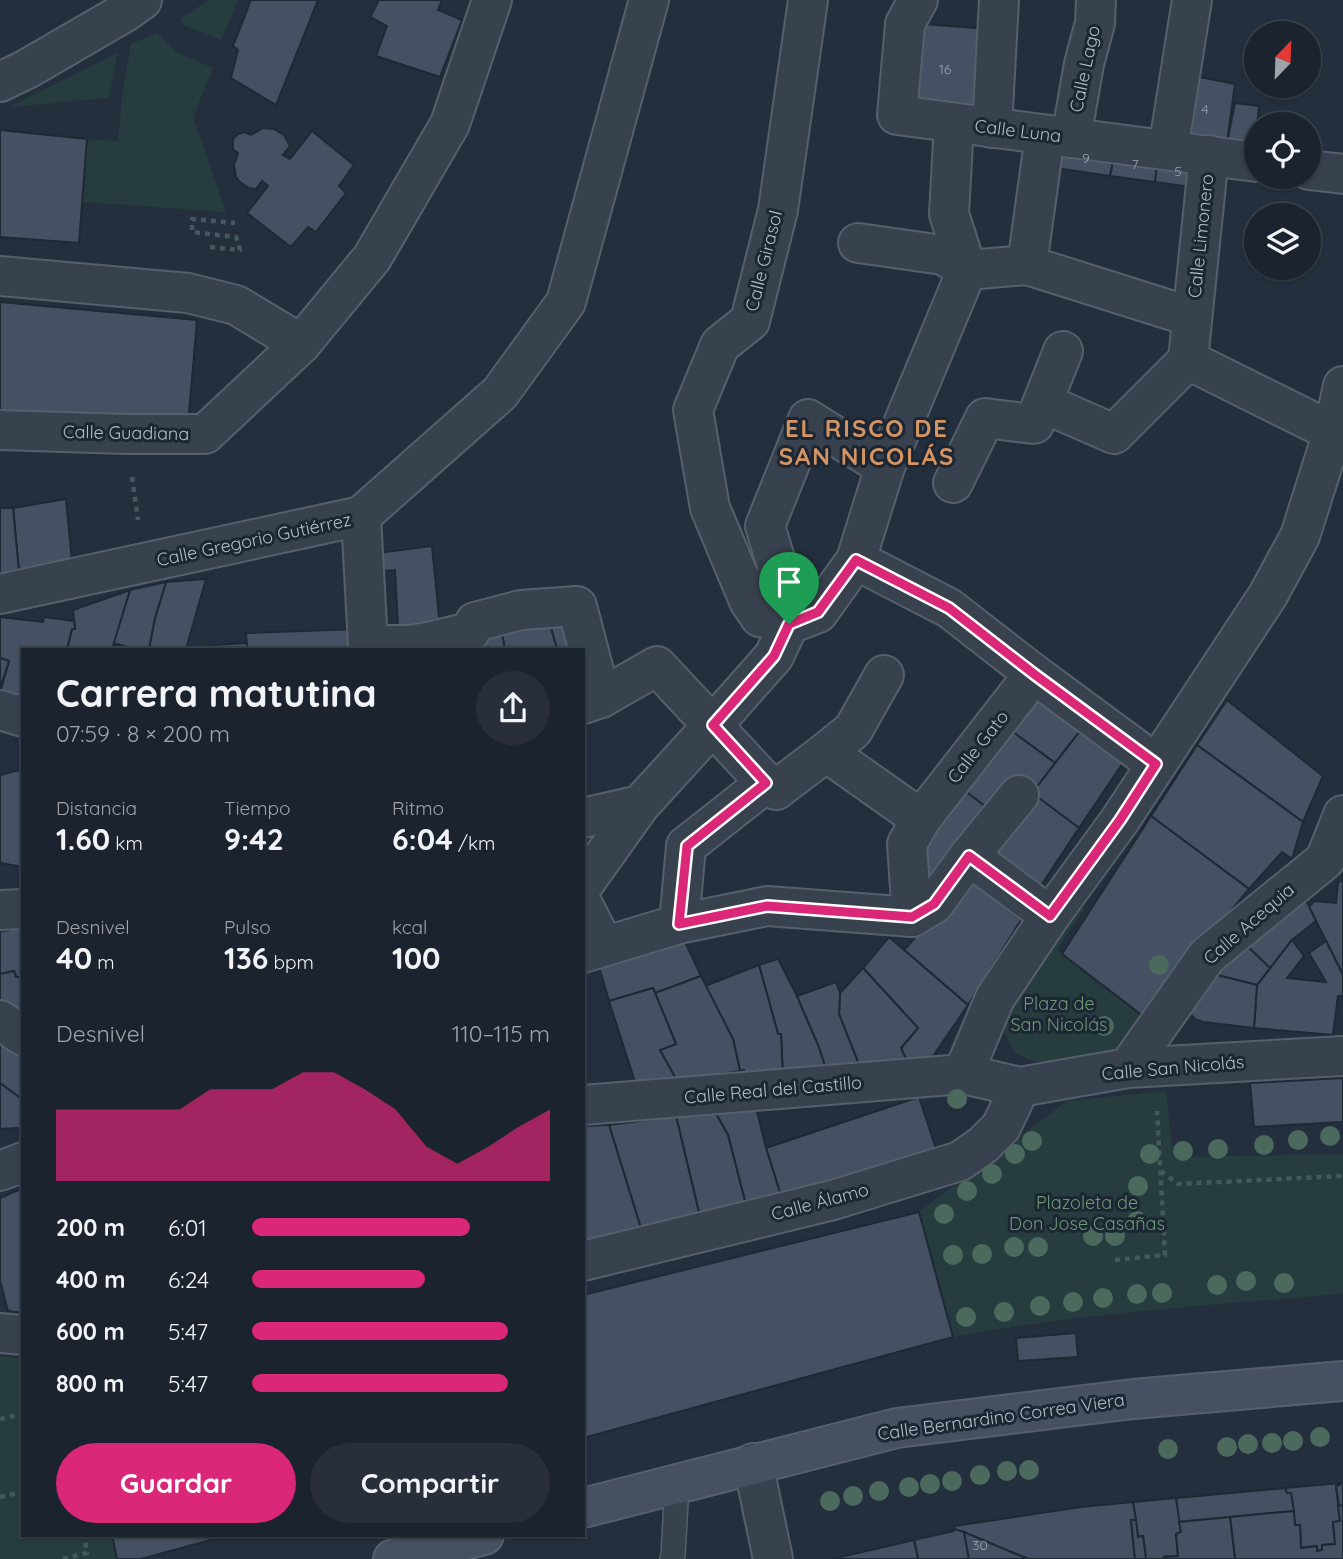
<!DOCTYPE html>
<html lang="es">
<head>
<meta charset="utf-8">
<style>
	body { margin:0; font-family:Quicksand,sans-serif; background:#282f3a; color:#f1f3f6; height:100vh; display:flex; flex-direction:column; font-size:26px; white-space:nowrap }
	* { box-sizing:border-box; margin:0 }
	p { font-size:23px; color:#a0a4aa }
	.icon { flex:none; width:38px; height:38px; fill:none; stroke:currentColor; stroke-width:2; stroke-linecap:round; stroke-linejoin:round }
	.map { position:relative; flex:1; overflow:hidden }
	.details { position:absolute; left:21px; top:648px; width:564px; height:889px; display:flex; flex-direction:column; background:#1b232e; border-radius:0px; box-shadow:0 2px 5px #0004,0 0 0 2px #39404a }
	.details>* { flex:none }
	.needle { width:46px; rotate:23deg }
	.controls { position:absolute; left:1244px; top:21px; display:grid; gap:14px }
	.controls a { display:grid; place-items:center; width:77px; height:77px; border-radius:50%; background:#1b232e; box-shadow:0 2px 5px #0004,0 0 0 2px #39404a; font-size:35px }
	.pin { position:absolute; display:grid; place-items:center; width:60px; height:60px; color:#fff; margin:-72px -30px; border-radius:50% 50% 50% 0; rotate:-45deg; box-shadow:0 0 7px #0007 }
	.pin .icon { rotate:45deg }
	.round { display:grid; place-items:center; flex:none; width:74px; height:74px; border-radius:37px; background:#282f3a }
	.summary { display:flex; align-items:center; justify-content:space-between; height:119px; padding:0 35px }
	h1 { font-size:38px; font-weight:700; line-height:52px }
	.metrics { display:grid; grid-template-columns:repeat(3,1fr); gap:10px; height:119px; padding:7px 35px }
	.metrics div { display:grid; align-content:center }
	.metrics b { font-size:30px; font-weight:700 }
	.metrics small { font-size:19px; font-weight:400 }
	.metrics p { font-size:19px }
	.chart { height:196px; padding:14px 35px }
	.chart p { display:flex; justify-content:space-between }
	.chart svg { width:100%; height:126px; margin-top:7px; fill:#db2777; opacity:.7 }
	.action { display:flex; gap:14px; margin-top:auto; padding:14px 35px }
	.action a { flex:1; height:80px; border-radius:42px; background:#db2777; color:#fff; font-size:28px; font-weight:700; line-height:80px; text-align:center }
	.action a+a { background:#282f3a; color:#f1f3f6 }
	ul { padding:0 35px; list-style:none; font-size:23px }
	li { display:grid; grid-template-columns:112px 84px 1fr; align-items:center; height:52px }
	li i { height:18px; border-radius:9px; background:#db2777 }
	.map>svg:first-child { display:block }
	.green { fill:#263c3f }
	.building { fill:#455162; stroke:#1f2835; stroke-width:2 }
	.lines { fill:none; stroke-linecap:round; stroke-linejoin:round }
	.lane-casing { stroke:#565f6c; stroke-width:26 }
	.street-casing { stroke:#565f6c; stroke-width:42 }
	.secondary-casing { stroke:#565f6c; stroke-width:42 }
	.path { stroke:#44595c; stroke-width:4.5; stroke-dasharray:5 5; stroke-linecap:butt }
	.lane { stroke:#38414e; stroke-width:23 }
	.street { stroke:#38414e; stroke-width:38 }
	.secondary { stroke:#465061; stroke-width:38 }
	.tree { fill:#4b6a5d }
	.route-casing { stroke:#fff; stroke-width:14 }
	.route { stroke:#db2777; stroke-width:9 }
	.labels { text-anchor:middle; stroke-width:6; stroke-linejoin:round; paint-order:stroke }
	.number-label { font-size:14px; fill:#98a1af }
	.street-label { font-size:18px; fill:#b4bcc9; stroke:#1d2633 }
	.park-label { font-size:18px; fill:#6b9a76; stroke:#1d2633 }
	.district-label { font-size:24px; font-weight:bold; letter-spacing:2px; fill:#d59563; stroke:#1d2633 }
</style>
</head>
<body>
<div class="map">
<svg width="1343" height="1559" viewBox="0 0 1343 1559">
	<rect width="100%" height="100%" fill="#242f3e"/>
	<!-- green -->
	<g class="green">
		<path d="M 208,0 L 238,0 L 221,40 L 183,25 L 181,18 L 190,13 Z"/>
		<path d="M 157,33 L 176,52 L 213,68 L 193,117 L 226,212 L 83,202 L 87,139 L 118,141 L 122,98 L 131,44 Z"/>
		<path d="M 117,53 L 109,98 L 9,107 Z"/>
		<path d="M 1072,902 L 1084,909 L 1057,950 L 1143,1016 L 1106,1062 L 1064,1065 L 1042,1063 L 1022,1057 L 1014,1052 L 1003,1028 L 1006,1003 Z"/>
		<path d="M 1166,1091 L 1173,1157 L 1343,1154 L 1343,1292 L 1341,1294 C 1211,1305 1081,1313 953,1337 L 919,1212 L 1067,1101 Z"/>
		<path d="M 0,1356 L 23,1359 L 23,1535 L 112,1535 L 117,1559 L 0,1559 Z"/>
	</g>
	<!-- building -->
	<g class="building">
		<path d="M 251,0 L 318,0 L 276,105 L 231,78 L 238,50 L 233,46 Z"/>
		<path d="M 379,0 L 442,0 L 438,10 L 462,20 L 440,77 L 376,56 L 387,26 L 370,17 Z"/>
		<path d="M 910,23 L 988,29 L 979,116 L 903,109 Z"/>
		<path d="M 1180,73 L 1235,84 L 1227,143 L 1176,133 Z"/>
		<path d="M 1235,103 L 1259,106 L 1255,145 L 1227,143 Z"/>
		<path d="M 263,128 L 274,129 L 284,135 L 290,146 L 283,155 L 290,159 L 312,131 L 354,165 L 339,186 L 346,193 L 316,232 L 308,227 L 291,247 L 247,213 L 268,186 L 262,181 L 256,189 L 249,188 L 240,182 L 236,177 L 234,165 L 238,153 L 233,149 L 233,139 L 238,134 L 244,132 L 251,135 Z"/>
		<path d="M 0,130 L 87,139 L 79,243 L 0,237 Z"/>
		<path d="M 1063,137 L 1116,148 L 1110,176 L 1056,168 Z"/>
		<path d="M 1116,148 L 1159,153 L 1155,182 L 1110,176 Z"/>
		<path d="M 1159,150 L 1201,161 L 1198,188 L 1155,182 Z"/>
		<path d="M 0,302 L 197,320 L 188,425 L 0,410 Z"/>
		<path d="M 66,499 L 73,572 L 20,582 L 13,508 Z"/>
		<path d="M 0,508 L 13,508 L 20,582 L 0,587 Z"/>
		<path d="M 432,546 L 441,637 L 398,628 L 395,570 L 371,572 L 370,554 Z"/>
		<path d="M 206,579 L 186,649 L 149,648 L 155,618 L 166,582 Z"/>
		<path d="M 166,582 L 155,618 L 149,649 L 135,649 L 113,643 L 130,590 Z"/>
		<path d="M 130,590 L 112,649 L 67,649 L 72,629 L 75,629 L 73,610 Z"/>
		<path d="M 576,615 L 583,649 L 557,649 L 548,618 Z"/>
		<path d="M 0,617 L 43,622 L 44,617 L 74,621 L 75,629 L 72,629 L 67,649 L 23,649 L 23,699 L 0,693 L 9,661 L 0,658 Z"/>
		<path d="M 548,618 L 557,649 L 505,649 L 499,622 Z"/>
		<path d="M 500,625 L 505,649 L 462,649 Z"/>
		<path d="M 359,629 L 360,649 L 342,647 L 342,649 L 247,649 L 246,633 Z"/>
		<path d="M 247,643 L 247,649 L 212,649 L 213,645 Z"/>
		<path d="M 0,658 L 9,661 L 0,689 Z"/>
		<path d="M 1038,684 L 1087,722 L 1055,763 L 1005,726 Z"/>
		<path d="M 1227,700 L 1323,776 L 1303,822 L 1197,745 Z"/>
		<path d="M 1087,722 L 1129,754 L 1079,828 L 1032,793 Z"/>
		<path d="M 1005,726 L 1055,763 L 1032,793 L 994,813 L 957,785 Z"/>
		<path d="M 1197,745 L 1303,822 L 1292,859 L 1282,852 L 1249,889 L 1151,816 Z"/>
		<path d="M 23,769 L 23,867 L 1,863 L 0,865 L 0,775 Z"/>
		<path d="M 957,785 L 994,813 L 932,890 L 910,846 Z"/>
		<path d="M 1031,792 L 1079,828 L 1040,887 L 982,846 Z"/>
		<path d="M 1151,816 L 1249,889 L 1143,1016 L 1062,954 Z"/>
		<path d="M 1342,865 L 1343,865 L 1343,975 L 1309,907 L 1314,901 L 1336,903 L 1338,882 L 1342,881 Z"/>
		<path d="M 968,878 L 1021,920 L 968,1005 L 904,950 Z"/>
		<path d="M 1303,894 L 1316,921 L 1292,940 L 1270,968 L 1245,944 Z"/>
		<path d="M 23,918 L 23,977 L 16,977 L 14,971 L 0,974 L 0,931 L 10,930 L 9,921 Z"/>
		<path d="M 679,929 L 701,976 L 655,993 L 653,988 L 609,1001 L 595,953 Z"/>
		<path d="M 889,937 L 968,1005 L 929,1062 L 908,1064 L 901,1048 L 918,1028 L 863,968 Z"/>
		<path d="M 1292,940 L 1304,956 L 1287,978 L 1326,982 L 1309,953 L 1326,941 L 1343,975 L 1343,996 L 1338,996 L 1333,1035 L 1254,1028 L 1257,985 Z"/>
		<path d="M 1245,944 L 1270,968 L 1257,985 L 1209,973 Z"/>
		<path d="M 778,959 L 797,996 L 819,1047 L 828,1075 L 783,1079 L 781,1034 L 778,1034 L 759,965 Z"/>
		<path d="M 759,965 L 778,1034 L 781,1034 L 783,1079 L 744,1081 L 744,1070 L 740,1071 L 733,1039 L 705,986 Z"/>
		<path d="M 863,968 L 918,1028 L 901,1048 L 908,1064 L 862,1072 L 839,1014 L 840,993 Z"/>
		<path d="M 14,971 L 16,977 L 23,977 L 23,1022 L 0,1008 L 0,974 Z"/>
		<path d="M 1209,973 L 1257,985 L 1254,1028 L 1203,1022 L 1195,1019 L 1184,1007 Z"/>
		<path d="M 701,976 L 733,1039 L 740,1071 L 677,1081 L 660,1050 L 676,1044 L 655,993 Z"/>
		<path d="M 836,982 L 840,993 L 839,1014 L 862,1072 L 828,1075 L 819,1047 L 797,996 Z"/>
		<path d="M 653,988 L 676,1044 L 660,1050 L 677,1081 L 637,1088 L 609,1001 Z"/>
		<path d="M 0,1040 L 23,1054 L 23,1100 L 0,1083 Z"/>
		<path d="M 1343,1078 L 1343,1122 L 1254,1127 L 1250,1083 Z"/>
		<path d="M 0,1083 L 23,1100 L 23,1130 L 17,1128 L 0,1129 Z"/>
		<path d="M 919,1097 L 936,1149 L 782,1199 L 766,1148 Z"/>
		<path d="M 756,1107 L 766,1148 L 782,1199 L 747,1209 L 728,1135 L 715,1112 Z"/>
		<path d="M 715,1112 L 728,1135 L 747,1209 L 701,1221 L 676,1116 Z"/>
		<path d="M 676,1116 L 701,1221 L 644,1238 L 609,1125 Z"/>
		<path d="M 609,1125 L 644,1238 L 583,1252 L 583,1126 Z"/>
		<path d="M 23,1188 L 23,1313 L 8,1311 L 0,1280 L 0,1198 Z"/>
		<path d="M 919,1212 L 953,1337 L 583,1438 L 583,1295 Z"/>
		<path d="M 1076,1333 L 1078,1357 L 1018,1361 L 1016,1338 Z"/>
		<path d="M 1340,1483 L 1340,1485 L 1336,1486 L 1340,1521 L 1333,1522 L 1335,1544 L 1322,1545 L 1322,1550 L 1317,1551 L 1317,1546 L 1301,1548 L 1300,1525 L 1295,1525 L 1291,1493 L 1287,1493 L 1285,1488 Z"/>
		<path d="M 1340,1483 L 1343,1483 L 1343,1506 L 1339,1506 L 1336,1486 L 1340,1485 Z"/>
		<path d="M 1285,1488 L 1287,1493 L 1291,1493 L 1294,1511 L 1179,1522 L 1176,1498 Z"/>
		<path d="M 1176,1498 L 1181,1532 L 1176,1534 L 1178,1556 L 1164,1557 L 1164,1559 L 1146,1559 L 1143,1536 L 1138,1537 L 1133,1502 Z"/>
		<path d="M 1133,1502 L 1136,1520 L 1131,1520 L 1135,1559 L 1029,1559 L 954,1529 L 955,1526 L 1081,1507 Z"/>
		<path d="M 1343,1505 L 1343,1559 L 1235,1559 L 1230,1517 L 1294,1511 L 1295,1525 L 1300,1525 L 1301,1548 L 1317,1546 L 1317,1551 L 1322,1550 L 1322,1545 L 1335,1544 L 1333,1522 L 1340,1521 L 1338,1506 Z"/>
		<path d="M 1230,1517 L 1235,1559 L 1164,1559 L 1164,1557 L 1178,1556 L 1176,1534 L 1181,1532 L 1179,1522 Z"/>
		<path d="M 1131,1520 L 1136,1520 L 1138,1537 L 1143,1536 L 1146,1559 L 1135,1559 Z"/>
		<path d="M 954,1529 L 964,1532 L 969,1559 L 918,1559 L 914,1540 L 954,1531 Z"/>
		<path d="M 964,1532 L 1023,1557 L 1023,1559 L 969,1559 Z"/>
		<path d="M 112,1535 L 229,1535 L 141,1559 L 117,1559 Z"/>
		<path d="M 914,1540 L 918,1559 L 832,1559 Z"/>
	</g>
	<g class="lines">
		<!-- lane casing -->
		<g class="lane-casing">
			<path id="lane" d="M 672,1559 L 673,1555 L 677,1485"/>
		</g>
		<!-- street casing -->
		<g class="street-casing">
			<g id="street">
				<path d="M 918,0 L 905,24 L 897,115 L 1256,162"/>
				<path d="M 0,82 L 27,69 L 125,12 L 142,0"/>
				<path d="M 992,128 L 999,0"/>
				<path d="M 1071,138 L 1084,64 L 1095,23 L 1096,0"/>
				<path d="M 1168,150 L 1192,0"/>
				<path d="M 1309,170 L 1343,174"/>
				<path d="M 858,243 L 943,255 L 967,270 L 1027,265 L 1192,317"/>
				<path d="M 1027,265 L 1045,135"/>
				<path d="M 0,276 L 188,293 L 236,305 L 301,344"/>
				<path d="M 1188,360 L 1333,432"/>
				<path d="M 1043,403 L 1114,434 L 1188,360 L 1209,155"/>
				<path d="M 0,430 L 127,434 L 205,434 L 301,344 L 372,258 L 450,124 L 492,0"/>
				<path d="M 953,483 L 985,418 L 1034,424 L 1063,351"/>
				<path d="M 361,516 L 368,645 L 410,645 L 428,642 L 470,632 L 475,622 L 521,610 L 577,606 L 601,698"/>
				<path d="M 856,560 L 949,608 L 1034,674 L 1156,764"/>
				<path d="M 0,594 L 361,516 L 500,393 L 566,302 L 649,0"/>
				<path d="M 760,617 L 749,601 L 710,508 L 693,410 L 720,345 L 750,321 L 778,210 L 808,0"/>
				<path d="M 777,621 L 760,617 L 778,569 L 765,526 L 808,419 L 885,467"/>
				<path d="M 583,704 L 601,698 L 657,666 L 766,783 L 776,790 L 826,752 L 921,819"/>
				<path d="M 0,710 L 23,717"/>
				<path d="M 826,752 L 853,730 L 884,675"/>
				<path d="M 583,818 L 640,805"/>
				<path d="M 969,856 L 1050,916"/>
				<path d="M 583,885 L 640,805 L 713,725 L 774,656 L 789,624 L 818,613 L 856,560 L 885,467 L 967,270 L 949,214 L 954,123"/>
				<path d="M 583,905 L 604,946"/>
				<path d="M 0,910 L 23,909"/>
				<path d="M 912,917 L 907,844 L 921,819 L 1034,674"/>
				<path d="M 912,917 L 934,904 L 969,856 L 1019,795"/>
				<path d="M 679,924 L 686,846 L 766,783"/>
				<path d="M 583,953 L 679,924 L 767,906 L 912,917"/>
				<path d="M 0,1020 L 23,1036"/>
				<path d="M 1128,1068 L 1207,956 L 1325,860 L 1343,815"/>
				<path d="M 963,1074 L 995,998 L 1050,916 L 1120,820 L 1268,595 L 1300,536 L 1333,432 L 1343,386"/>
				<path d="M 583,1105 L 963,1074 L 1020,1087 L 1128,1068 L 1343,1056"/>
				<path d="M 0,1171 L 23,1162"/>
				<path d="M 583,1261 L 833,1200 L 960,1161 L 983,1145 L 1001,1127 L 1020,1087"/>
				<path d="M 0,1333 L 23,1335"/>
				<path d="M 753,1463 L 773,1559"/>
			</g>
		</g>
		<!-- secondary casing -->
		<g class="secondary-casing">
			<g id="secondary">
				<path d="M 583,1508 L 897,1428 L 1133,1399 L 1343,1381"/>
				<path d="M 393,1559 L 484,1535"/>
			</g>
		</g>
		<!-- path -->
		<g class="path">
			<path d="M 210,247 L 240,250 L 236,237 L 192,232 L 192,219 L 235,223"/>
			<path d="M 132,477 L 138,520"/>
			<path d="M 1161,1171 L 1178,1184 L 1343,1176"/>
			<path d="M 1115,1260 L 1165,1255 L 1157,1111"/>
			<path d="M 0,1419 L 23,1414"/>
			<path d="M 0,1497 L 23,1492"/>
			<path d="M 63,1559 L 87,1553 L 84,1535"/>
		</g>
		<!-- lane -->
		<use href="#lane" class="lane"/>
		<!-- street -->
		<use href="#street" class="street"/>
		<!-- secondary -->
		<use href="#secondary" class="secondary"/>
	</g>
	<!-- trees -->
	<g class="tree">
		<circle cx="1159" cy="965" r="10"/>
		<circle cx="1104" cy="1026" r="10"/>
		<circle cx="957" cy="1099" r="10"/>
		<circle cx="1330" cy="1136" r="10"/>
		<circle cx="1298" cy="1140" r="10"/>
		<circle cx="1032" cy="1141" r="10"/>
		<circle cx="1264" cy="1145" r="10"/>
		<circle cx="1218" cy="1149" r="10"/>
		<circle cx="1183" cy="1151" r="10"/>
		<circle cx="1015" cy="1154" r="10"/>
		<circle cx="1150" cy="1154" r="10"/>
		<circle cx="992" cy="1174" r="10"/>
		<circle cx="1138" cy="1186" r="10"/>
		<circle cx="967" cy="1191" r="10"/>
		<circle cx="944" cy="1214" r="10"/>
		<circle cx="1137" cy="1221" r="10"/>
		<circle cx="1093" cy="1236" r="10"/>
		<circle cx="1115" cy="1236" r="10"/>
		<circle cx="1014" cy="1247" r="10"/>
		<circle cx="1038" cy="1247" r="10"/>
		<circle cx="982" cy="1254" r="10"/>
		<circle cx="953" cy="1255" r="10"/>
		<circle cx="1246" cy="1281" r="10"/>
		<circle cx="1284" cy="1283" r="10"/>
		<circle cx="1217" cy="1285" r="10"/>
		<circle cx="1162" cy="1293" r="10"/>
		<circle cx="1137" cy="1294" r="10"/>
		<circle cx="1103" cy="1298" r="10"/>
		<circle cx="1073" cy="1302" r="10"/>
		<circle cx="1040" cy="1306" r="10"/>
		<circle cx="1004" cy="1312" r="10"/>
		<circle cx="966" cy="1317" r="10"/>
		<circle cx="1320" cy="1437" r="10"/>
		<circle cx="1293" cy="1441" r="10"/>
		<circle cx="1272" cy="1443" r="10"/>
		<circle cx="1248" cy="1444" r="10"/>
		<circle cx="1227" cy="1447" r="10"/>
		<circle cx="1168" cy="1449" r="10"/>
		<circle cx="1029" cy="1470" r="10"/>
		<circle cx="1007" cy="1471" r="10"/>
		<circle cx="980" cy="1475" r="10"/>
		<circle cx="952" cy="1481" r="10"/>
		<circle cx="930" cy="1484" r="10"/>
		<circle cx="909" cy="1487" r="10"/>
		<circle cx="879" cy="1491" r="10"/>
		<circle cx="853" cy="1496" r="10"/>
		<circle cx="830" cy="1501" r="10"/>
	</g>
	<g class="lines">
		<!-- route casing -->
		<g class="route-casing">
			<path id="route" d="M 856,560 L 949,608 L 1034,674 L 1156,764 L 1120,820 L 1050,916 L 969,856 L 934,904 L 912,917 L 767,906 L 679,924 L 687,846 L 766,783 L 713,725 L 774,656 L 789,624 L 818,612 Z"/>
		</g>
		<!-- route -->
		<use href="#route" class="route"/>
	</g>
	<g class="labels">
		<!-- number labels -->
		<g class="number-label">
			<text x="945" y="74">16</text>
			<text x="1205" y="114">4</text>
			<text x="1086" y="163">9</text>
			<text x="1135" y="169">7</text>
			<text x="1178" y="176">5</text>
			<text x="980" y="1550">30</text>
		</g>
		<!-- street labels -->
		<g class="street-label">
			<text transform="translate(1085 69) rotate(-78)" y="6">Calle Lago</text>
			<text transform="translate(1018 131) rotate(7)" y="6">Calle Luna</text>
			<text transform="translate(1201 236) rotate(-84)" y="6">Calle Limonero</text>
			<text transform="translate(764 261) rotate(-76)" y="6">Calle Girasol</text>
			<text transform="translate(126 433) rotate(1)" y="6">Calle Guadiana</text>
			<text transform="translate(254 540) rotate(-12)" y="6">Calle Gregorio Gutiérrez</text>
			<text transform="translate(978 747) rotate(-52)" y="6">Calle Gato</text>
			<text transform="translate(1249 924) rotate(-41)" y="6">Calle Acequia</text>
			<text transform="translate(1173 1068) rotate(-5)" y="6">Calle San Nicolás</text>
			<text transform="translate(773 1090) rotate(-5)" y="6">Calle Real del Castillo</text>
			<text transform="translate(820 1202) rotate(-15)" y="6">Calle Álamo</text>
			<text transform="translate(1001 1417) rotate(-8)" y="6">Calle Bernardino Correa Viera</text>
		</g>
		<!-- park labels -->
		<g class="park-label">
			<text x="1059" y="1010">Plaza de<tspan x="1059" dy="21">San Nicolás</tspan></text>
			<text x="1087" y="1209">Plazoleta de<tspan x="1087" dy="21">Don Jose Casañas</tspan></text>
		</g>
		<!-- district labels -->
		<g class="district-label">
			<text x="867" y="437">EL RISCO DE<tspan x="867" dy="28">SAN NICOLÁS</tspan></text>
		</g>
	</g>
</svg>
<div class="controls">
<a><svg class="needle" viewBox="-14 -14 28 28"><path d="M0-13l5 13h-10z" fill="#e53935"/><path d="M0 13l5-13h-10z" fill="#a0a4aa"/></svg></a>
<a><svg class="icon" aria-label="locate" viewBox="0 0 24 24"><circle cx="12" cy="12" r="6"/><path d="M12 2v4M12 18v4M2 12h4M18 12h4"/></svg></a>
<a><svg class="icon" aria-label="layers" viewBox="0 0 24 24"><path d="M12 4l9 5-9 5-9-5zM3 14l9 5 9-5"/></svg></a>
</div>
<div class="pin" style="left:789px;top:624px;background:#1e9e55"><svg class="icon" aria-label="arrive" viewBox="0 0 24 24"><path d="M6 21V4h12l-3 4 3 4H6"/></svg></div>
<section class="details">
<div class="summary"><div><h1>Carrera matutina</h1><p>07:59 · 8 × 200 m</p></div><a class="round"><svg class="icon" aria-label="share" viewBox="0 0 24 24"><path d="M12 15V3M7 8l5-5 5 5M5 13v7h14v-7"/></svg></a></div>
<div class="metrics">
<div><p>Distancia</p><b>1.60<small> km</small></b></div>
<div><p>Tiempo</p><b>9:42</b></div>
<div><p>Ritmo</p><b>6:04<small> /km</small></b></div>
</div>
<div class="metrics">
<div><p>Desnivel</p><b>40<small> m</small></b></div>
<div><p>Pulso</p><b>136<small> bpm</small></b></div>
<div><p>kcal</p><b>100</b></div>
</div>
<div class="chart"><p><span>Desnivel</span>110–115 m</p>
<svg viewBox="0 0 160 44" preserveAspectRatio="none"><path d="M0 44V19L10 19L20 19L30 19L40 19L50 12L60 12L70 12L80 6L90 6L100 12L110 19L120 32L130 38L140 32L150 25L160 19V44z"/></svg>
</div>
<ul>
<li><b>200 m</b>6:01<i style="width:73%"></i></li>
<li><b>400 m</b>6:24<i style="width:58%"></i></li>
<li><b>600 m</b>5:47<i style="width:86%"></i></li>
<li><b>800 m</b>5:47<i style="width:86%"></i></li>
</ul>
<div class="action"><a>Guardar</a><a>Compartir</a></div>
</section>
</div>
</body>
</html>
